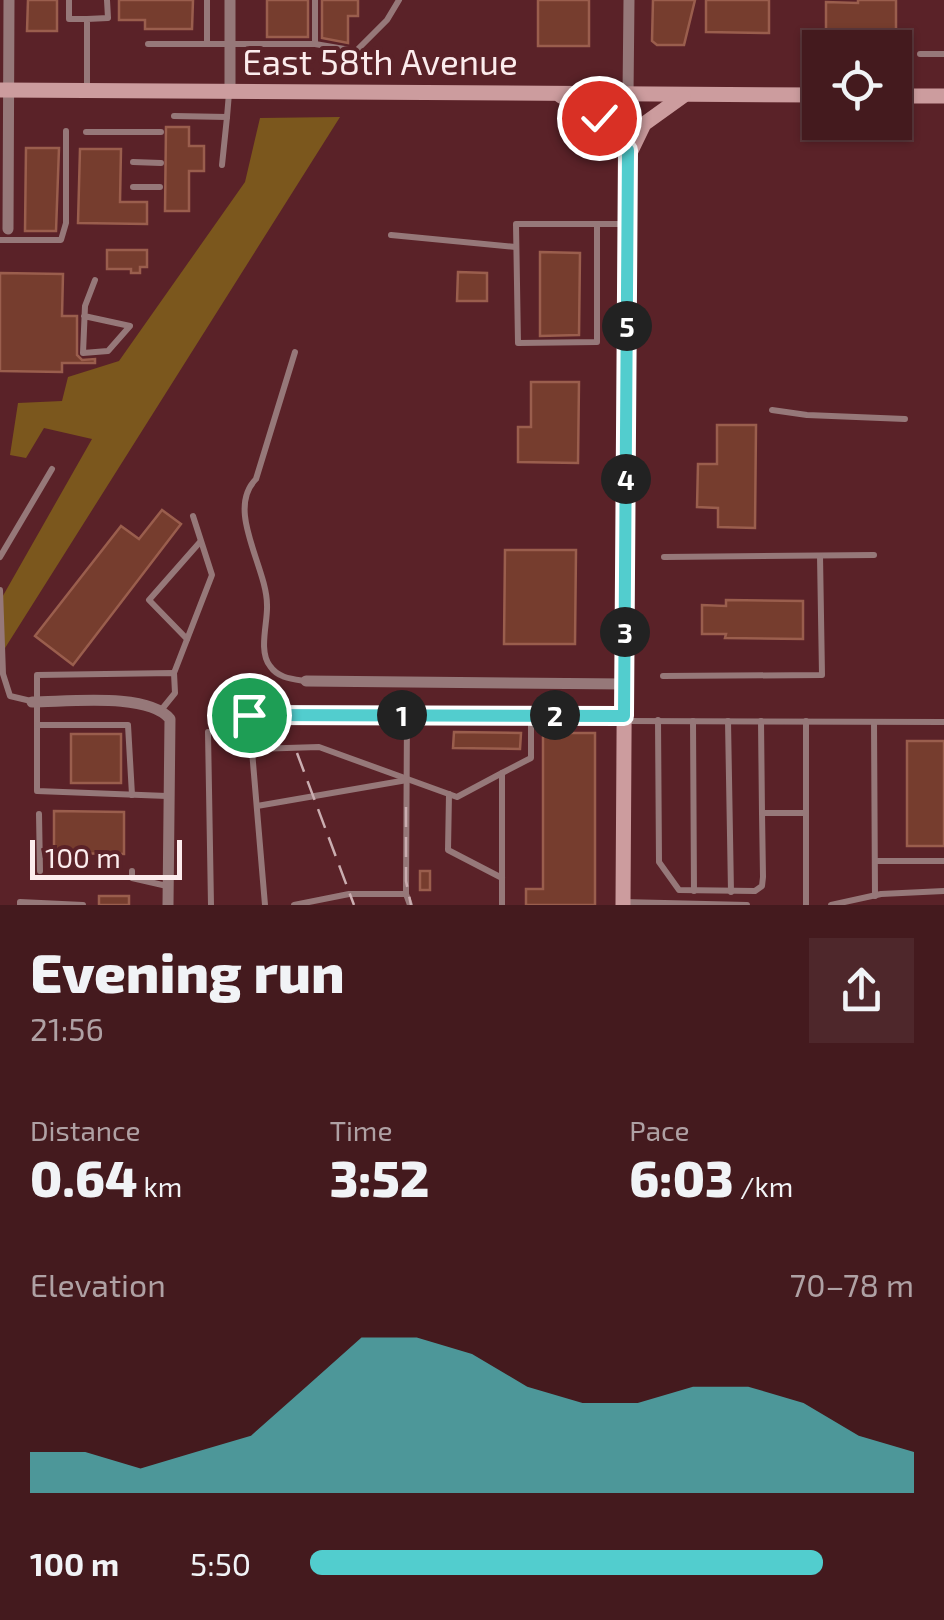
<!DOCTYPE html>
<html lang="en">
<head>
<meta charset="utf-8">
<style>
	body { margin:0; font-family:"Exo 2",sans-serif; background:#4e272b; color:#f1f3f6; height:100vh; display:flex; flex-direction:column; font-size:38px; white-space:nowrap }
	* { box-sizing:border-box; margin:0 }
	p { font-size:32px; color:#afa1a4 }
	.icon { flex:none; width:55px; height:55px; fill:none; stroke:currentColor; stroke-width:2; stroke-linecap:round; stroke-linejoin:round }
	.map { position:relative; height:905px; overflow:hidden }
	.side { display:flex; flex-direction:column; background:#441a1e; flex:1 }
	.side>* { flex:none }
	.tools { position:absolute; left:802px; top:30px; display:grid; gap:20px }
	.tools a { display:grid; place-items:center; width:110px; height:110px; border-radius:0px; background:#441a1e; box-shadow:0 2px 8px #0004,0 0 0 2px #5c383c; font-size:50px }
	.scale { position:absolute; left:30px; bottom:25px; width:152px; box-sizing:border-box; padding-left:10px; border:5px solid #fceced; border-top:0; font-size:28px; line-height:35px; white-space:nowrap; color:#fceced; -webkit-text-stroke:8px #5a2228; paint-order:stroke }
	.pin { position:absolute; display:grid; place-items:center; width:85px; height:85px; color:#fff; margin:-42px; border:5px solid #fff; border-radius:50%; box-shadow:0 2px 10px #0007 }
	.km { position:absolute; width:50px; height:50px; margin:-25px; border-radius:50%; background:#222; color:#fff; font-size:28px; line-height:50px; text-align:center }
	.round { display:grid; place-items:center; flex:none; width:105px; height:105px; border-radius:0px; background:#4e272b }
	.head { display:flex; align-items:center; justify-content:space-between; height:170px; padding:0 30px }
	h1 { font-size:55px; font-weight:800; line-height:75px }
	.stats { display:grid; grid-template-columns:repeat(3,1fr); gap:15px; height:170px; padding:10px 30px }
	.stats div { display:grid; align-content:center }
	.stats b { font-size:50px; font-weight:800 }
	.stats small { font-size:28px; font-weight:400 }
	.stats p { font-size:28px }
	.chart { height:280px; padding:20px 30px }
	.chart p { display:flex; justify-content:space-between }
	.chart svg { width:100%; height:180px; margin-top:10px; fill:#52cdce; opacity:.7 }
	ul { padding:0 30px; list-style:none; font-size:32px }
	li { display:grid; grid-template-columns:160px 120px 1fr; align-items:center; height:75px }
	li i { height:25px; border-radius:12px; background:#52cdce }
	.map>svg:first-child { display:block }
	.green { fill:#7b571d }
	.building { fill:#763d2e; stroke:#9a5e4d; stroke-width:2.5 }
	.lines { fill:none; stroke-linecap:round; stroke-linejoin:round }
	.lane { stroke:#967879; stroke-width:6 }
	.street { stroke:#967879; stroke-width:11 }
	.secondary { stroke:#cc9c9e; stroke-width:15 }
	.rail { stroke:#caadb0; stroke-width:2.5; stroke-dasharray:20 10; stroke-linecap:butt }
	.route-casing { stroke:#fff; stroke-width:20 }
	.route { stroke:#52cdce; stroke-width:12 }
	.labels { text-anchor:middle; stroke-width:8; stroke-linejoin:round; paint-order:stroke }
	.street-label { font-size:35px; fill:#fceced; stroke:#5a2228 }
</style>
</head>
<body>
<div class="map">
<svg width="944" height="905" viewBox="0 0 944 905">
	<rect width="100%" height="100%" fill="#5a2228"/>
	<!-- green -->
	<path class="green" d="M 340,117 L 0,656 L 0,601 L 92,439 L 44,428 L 26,458 L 10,455 L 18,403 L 62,401 L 68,377 L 119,361 L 245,182 L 260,118 Z"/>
	<!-- building -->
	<g class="building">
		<path d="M 28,0 L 57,0 L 57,31 L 27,31 Z"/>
		<path d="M 119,0 L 193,0 L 192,29 L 145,29 L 145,20 L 119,20 Z"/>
		<rect x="267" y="0" width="41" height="37"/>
		<path d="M 322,0 L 358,0 L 358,16 L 348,16 L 348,43 L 322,38 Z"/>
		<rect x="538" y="0" width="51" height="46"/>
		<path d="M 653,0 L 695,0 L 684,45 L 657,45 L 652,41 Z"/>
		<path d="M 706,0 L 769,0 L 769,33 L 706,32 Z"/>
		<path d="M 858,0 L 896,0 L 896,37 L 826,36 L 826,2 L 858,3 Z"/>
		<path d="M 166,127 L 189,127 L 189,146 L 204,146 L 204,171 L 189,171 L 189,211 L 165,211 Z"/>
		<path d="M 26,148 L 59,148 L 56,231 L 25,231 Z"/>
		<path d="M 80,149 L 121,149 L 120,202 L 147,202 L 147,224 L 78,223 Z"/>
		<path d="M 107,250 L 147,250 L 147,267 L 140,267 L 140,273 L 131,273 L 131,269 L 107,269 Z"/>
		<path d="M 540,252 L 580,253 L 579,335 L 540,336 Z"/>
		<path d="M 458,272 L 487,273 L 487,301 L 457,301 Z"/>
		<path d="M 0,273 L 63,274 L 62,316 L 77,316 L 77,355 L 82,360 L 95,359 L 95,363 L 62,363 L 62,372 L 0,371 Z"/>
		<path d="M 531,382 L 579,382 L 578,463 L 518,462 L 518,427 L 531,427 Z"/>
		<path d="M 717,425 L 756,425 L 755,528 L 718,527 L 718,508 L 697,507 L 698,464 L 717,464 Z"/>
		<path d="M 162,510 L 181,524 L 73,665 L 35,636 L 121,526 L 139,539 Z"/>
		<path d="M 505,550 L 576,550 L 575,644 L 504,644 Z"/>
		<path d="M 726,600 L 803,601 L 803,639 L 725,638 L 726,634 L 702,634 L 702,605 L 726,606 Z"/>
		<path d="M 454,732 L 521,733 L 520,749 L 453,748 Z"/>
		<path d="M 543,733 L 595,733 L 595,905 L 526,905 L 526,889 L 543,889 Z"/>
		<rect x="71" y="734" width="50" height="49"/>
		<rect x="907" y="741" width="37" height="105"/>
		<path d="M 54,811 L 124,812 L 124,854 L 54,853 Z"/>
		<rect x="420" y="871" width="10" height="19"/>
		<rect x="99" y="896" width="30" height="9"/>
	</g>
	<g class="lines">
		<!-- lane -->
		<g class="lane">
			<path d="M 69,0 L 69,19 L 87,19"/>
			<path d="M 207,0 L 207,44"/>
			<path d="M 148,44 L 315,44 L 315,0"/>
			<path d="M 315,44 L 356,51 L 387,20 L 399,0"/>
			<path d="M 920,54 L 944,54"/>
			<path d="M 87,90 L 87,19 L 108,18 L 107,0"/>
			<path d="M 174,116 L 227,117 L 229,93"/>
			<path d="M 86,132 L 161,132"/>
			<path d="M 133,162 L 161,163"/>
			<path d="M 222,165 L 227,117"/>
			<path d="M 133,187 L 160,187"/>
			<path d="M 597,224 L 597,342 L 518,343 L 516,224 L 626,224"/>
			<path d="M 391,235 L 516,247"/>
			<path d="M 0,240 L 61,240 L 66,223 L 66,131"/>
			<path d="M 84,316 L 130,326 L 108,351 L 83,353 L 85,306 L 95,280"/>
			<path d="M 295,352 L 256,479 C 225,510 267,567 267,605 C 268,622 258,651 270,666 C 278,678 292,679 305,681"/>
			<path d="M 772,410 L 807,415 L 905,419"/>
			<path d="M 0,557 L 52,469"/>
			<path d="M 664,557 L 874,555"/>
			<path d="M 0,590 L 3,674 L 10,696 L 31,701"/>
			<path d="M 187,639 L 149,600 L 200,542"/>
			<path d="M 174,673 L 212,575 L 193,516"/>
			<path d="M 663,676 L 822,675 L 820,556"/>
			<path d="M 162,709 L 175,693 L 174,673 L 37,675 L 37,791 L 167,796"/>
			<path d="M 407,715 L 406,894 L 410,905"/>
			<path d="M 658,720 L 659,862 L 679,890 L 755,891 L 762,886 L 763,877 L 762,813 L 806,813"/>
			<path d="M 626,721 L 944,722"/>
			<path d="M 693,721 L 694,891"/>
			<path d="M 728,721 L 731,892"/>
			<path d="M 761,721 L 762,813"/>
			<path d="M 874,722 L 875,896"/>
			<path d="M 38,725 L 128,725 L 132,795"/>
			<path d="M 208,732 L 211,905"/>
			<path d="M 252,749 L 319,747 L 457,797 L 502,773"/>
			<path d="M 449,794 L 448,850 L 502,878"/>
			<path d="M 257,806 L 407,780"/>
			<path d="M 39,814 L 40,871"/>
			<path d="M 875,861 L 944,861"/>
			<path d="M 132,871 L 132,878 L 167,886"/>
			<path d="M 623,902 L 747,905"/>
			<path d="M 20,905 L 20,902 L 83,905"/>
			<path d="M 265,905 L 249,715 L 623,715"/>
			<path d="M 294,905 L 349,894 L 406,894"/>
			<path d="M 502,905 L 502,773 L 531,758 L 531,715"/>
			<path d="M 806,905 L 806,721"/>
			<path d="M 831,905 L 881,894 L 944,891"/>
		</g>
		<!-- street -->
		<g class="street">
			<path d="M 230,92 L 230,0"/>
			<path d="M 628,95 L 629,0"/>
			<path d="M 8,229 L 9,0"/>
			<path d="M 306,681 L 625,684"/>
			<path d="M 32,702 C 67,702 148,692 170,719 L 168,905"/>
		</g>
		<!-- secondary -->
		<g class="secondary">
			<path d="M 0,90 L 820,95"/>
			<path d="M 561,96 L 599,117 L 628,150"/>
			<path d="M 895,96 L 944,96"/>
			<path d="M 629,155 L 644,124 L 683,96"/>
			<path d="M 623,905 L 628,95"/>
		</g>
		<!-- rail -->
		<g class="rail">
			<path d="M 297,753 L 354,905"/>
			<path d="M 406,807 L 406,881 L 411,905"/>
		</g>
	</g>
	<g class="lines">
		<!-- route casing -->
		<g class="route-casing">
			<path id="route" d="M 249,715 L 624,716 L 628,150 L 599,118"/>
		</g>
		<!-- route -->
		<use href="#route" class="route"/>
	</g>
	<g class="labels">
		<!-- street labels -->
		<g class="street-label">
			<text x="380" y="75">East 58th Avenue</text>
		</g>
	</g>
</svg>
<div class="tools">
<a><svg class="icon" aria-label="locate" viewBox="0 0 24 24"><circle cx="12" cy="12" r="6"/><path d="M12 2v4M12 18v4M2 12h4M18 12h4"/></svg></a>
</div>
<div class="scale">100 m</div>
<div class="pin" style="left:249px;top:715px;background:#1e9e55"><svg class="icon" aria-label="arrive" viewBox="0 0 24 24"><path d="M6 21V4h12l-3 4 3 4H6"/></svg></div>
<div class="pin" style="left:599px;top:118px;background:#d93025"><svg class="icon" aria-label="check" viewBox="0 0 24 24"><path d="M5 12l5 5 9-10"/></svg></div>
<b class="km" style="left:402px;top:715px">1</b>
<b class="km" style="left:555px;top:715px">2</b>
<b class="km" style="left:625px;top:632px">3</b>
<b class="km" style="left:626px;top:479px">4</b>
<b class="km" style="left:627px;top:326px">5</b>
</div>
<section class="side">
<div class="head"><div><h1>Evening run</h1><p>21:56</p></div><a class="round"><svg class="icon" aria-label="share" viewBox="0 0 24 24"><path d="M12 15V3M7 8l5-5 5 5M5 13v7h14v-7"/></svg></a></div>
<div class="stats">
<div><p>Distance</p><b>0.64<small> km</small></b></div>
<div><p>Time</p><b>3:52</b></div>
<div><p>Pace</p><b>6:03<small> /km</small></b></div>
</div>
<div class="chart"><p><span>Elevation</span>70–78 m</p>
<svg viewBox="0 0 160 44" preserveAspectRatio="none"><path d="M0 44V34L10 34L20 38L30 34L40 30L50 18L60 6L70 6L80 10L90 18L100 22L110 22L120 18L130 18L140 22L150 30L160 34V44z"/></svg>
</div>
<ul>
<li><b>100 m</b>5:50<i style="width:85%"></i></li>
</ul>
</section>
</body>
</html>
